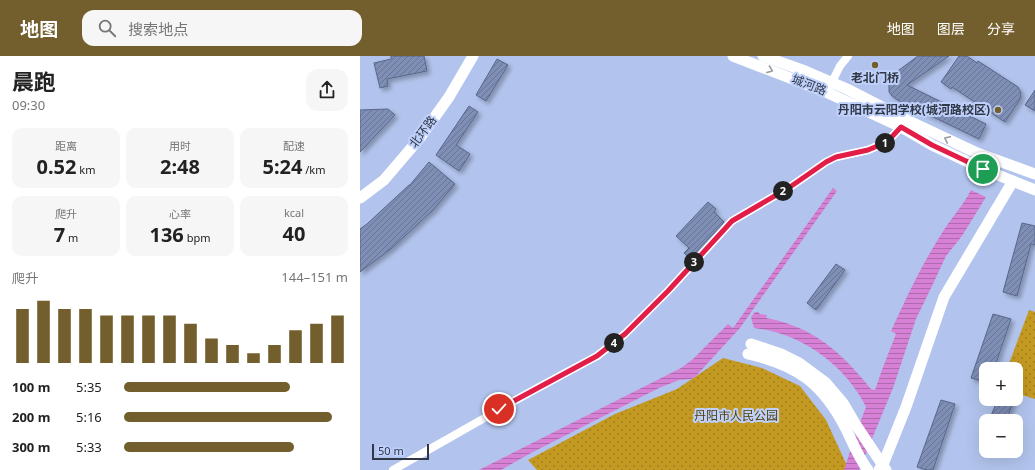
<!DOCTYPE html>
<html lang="zh">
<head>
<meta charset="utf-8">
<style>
	body { margin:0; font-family:"Noto Sans","Noto Sans SC",sans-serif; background:#f6f6f6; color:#222; height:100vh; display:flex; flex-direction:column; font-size:15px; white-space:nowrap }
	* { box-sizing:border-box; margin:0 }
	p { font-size:13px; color:#767676 }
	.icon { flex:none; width:22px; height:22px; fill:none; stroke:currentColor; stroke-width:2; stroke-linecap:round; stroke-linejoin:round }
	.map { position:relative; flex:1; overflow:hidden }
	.panel { display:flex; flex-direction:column; background:#fff; width:360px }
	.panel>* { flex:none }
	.fabs { position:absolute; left:619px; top:306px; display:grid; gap:8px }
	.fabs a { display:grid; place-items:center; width:44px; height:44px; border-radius:8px; background:#fff; box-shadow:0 4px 16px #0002; font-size:20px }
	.scale { position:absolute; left:12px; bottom:10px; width:57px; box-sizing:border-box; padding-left:4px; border:2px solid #303747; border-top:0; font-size:11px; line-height:14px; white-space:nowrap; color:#303747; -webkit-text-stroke:3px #bfd1fb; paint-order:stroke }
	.pin { position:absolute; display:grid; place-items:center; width:34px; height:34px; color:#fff; margin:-17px; border:2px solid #fff; border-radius:50%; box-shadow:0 1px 4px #0007 }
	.km { position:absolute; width:20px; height:20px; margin:-10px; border-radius:50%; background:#222; color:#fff; font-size:11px; line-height:20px; text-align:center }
	.round { display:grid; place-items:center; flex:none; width:42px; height:42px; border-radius:12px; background:#f6f6f6 }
	.head { display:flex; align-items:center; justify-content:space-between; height:68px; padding:0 12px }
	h1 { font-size:22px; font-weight:700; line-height:30px }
	.metrics { display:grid; grid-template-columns:repeat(3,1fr); gap:6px; height:68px; padding:4px 12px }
	.metrics div { display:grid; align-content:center; border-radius:10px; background:#f6f6f6; text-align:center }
	.metrics b { font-size:20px; font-weight:700 }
	.metrics small { font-size:11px; font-weight:400 }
	.metrics p { font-size:11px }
	.chart { height:112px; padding:8px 12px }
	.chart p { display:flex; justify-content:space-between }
	.chart svg { width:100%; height:72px; margin-top:4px; stroke:#735f2e; stroke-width:6 }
	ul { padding:0 12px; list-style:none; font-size:13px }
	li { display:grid; grid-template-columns:64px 48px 1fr; align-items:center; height:30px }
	li i { height:10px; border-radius:5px; background:#735f2e }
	header { display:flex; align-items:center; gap:24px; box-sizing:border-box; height:56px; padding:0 20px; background:#735f2e; color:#fff }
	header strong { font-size:19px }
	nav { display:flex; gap:22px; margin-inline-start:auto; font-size:14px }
	.search { width:280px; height:36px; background:#f6f6f6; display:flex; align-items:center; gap:10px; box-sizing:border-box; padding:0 14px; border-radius:12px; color:#767676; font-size:15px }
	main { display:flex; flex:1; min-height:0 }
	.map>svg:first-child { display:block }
	.green { fill:url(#green-dots) }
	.water { fill:url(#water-rules) }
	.building { fill:url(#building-hatch); stroke:#57668b; filter:url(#shadow) }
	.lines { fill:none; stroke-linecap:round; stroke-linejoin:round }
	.street { stroke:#fff; stroke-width:8 }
	.secondary { stroke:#fff; stroke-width:11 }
	.oneway { stroke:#989ba3 }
	.route-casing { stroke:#fff; stroke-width:8 }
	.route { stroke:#e11d48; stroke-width:5 }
	.poi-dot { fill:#735f2e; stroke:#bfd1fb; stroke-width:1.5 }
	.labels { text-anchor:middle; stroke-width:4; stroke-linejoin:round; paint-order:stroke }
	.poi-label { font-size:12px; font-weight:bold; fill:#303747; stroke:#bfd1fb }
	.street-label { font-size:12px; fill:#303747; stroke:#bfd1fb }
	.park-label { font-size:12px; fill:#513e08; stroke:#bfd1fb }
</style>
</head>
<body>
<header>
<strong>地图</strong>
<div class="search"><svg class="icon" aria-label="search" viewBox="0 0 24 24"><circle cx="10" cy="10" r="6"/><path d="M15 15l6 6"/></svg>搜索地点</div>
<nav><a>地图</a><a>图层</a><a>分享</a></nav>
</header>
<main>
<section class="panel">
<div class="head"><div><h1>晨跑</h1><p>09:30</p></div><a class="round"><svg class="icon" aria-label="share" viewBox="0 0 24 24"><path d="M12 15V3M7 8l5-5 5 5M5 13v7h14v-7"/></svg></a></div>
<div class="metrics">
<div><p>距离</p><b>0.52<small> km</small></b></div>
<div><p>用时</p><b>2:48</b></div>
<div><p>配速</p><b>5:24<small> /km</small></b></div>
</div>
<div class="metrics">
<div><p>爬升</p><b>7<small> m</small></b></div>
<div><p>心率</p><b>136<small> bpm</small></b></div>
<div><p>kcal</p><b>40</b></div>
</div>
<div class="chart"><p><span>爬升</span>144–151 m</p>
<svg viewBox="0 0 160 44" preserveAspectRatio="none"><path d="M5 44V11M15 44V6M25 44V11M35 44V11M45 44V15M55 44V15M65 44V15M75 44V15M85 44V20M95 44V29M105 44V33M115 44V38M125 44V33M135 44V24M145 44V20M155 44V15"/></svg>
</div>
<ul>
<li><b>100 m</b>5:35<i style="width:74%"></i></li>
<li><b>200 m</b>5:16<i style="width:93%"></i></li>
<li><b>300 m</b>5:33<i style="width:76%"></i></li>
</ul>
</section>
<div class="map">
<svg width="675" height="414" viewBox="0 0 675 414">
	<defs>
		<pattern id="green-dots" width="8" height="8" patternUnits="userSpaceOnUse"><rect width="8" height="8" fill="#c49921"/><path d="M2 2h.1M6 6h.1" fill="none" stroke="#a07e1f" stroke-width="1.8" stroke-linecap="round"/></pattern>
		<pattern id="water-rules" width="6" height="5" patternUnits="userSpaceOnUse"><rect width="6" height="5" fill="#d681d6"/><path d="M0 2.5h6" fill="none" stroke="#ae6aaf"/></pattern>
		<pattern id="building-hatch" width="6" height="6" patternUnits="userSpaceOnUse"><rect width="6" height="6" fill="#7e8eb5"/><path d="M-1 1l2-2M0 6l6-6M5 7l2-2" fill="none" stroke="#687595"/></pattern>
		<filter id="shadow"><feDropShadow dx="3" dy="3" stdDeviation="2" flood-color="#0004"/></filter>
	</defs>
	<rect width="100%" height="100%" fill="#b2c4ed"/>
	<!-- green -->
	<g class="green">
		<path d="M 669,254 L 675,256 L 675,343 L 656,337 L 656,313 L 647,313 Z"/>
		<path d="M 363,302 L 402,312 L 440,330 L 466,364 L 489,414 L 177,414 L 168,404 L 255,358 L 317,333 Z"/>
	</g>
	<!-- water -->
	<g class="water">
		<path d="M 473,132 L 477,135 L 380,272 L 335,321 L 331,323 L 319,324 L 299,332 L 171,397 L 141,414 L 119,414 L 321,312 L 333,303 L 368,268 L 373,272 Z"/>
		<path d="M 611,134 L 626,141 L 602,180 L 586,200 L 572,230 L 556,263 L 533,332 L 499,414 L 484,414 L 496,377 L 506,351 C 485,309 441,277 394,272 L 391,261 L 395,256 L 398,256 L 400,258 L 407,259 L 406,262 C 454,271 481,296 511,333 L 515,334 L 523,311 L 536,278 L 531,275 C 546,242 562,208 582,177 C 591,162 603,150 611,134 Z"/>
	</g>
	<!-- building -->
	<g class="building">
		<path d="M 31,0 L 64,0 L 67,15 L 27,23 L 28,30 L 20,32 L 14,7 L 31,3 Z"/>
		<path d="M 558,0 L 589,0 L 547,29 L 626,68 L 619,83 L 542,46 L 542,47 L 532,40 L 529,36 L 529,28 L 531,22 L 535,17 Z"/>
		<path d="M 599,0 L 607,0 L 617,7 L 618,5 L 658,31 L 661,37 L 660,43 L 645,66 L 592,31 L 591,33 L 581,26 Z"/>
		<path d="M 137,3 L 148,9 L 126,45 L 116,39 Z"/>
		<path d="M 675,34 L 675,55 L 665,49 Z"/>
		<path d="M 109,50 L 118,56 L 96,89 L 110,98 L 99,115 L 76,99 Z"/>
		<path d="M 28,53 L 35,59 L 0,96 L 0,54 Z"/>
		<path d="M 69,106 L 95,128 L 73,154 L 32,192 L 0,216 L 0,173 L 7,168 L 49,129 L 50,129 Z"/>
		<path d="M 348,146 L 356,153 L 354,156 L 364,166 L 330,202 L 324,197 L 329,192 L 316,180 Z"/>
		<path d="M 662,167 L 675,170 L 675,189 L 671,188 L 657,240 L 643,236 Z"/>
		<path d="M 476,208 L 485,214 L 456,254 L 447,247 Z"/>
		<path d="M 633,258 L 651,263 L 634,313 L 626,313 L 626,326 L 611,322 Z"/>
		<path d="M 638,343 L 654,343 L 646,365 L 630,362 Z"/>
		<path d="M 581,344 L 595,348 L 573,414 L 567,414 L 557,411 Z"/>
	</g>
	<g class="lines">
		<!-- street -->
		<g class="street">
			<path d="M 470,30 L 480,10 L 488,0"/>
			<path d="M 33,414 L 179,331 L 237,300 L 265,278 L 308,235 L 372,165 L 430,131 L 466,106 L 476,101 L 508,94 L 527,86 L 541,71"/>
		</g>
		<!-- secondary -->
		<g class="secondary">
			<path d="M 373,0 L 466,36 L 541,71 L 572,89 L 623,113 L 675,134"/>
			<path d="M 403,0 L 445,15 L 487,33 L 551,66 L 617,97 L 675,118"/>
			<path d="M 0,142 L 24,124 L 59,83 L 89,41 L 113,0"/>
			<path d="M 391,288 L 421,298 L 439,307 L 466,327 L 483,347 L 496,369 L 526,414"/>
			<path d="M 388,298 C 438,309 463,328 486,373 C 493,387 498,401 508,414"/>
			<path d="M 519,414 L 524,406 L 546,351 L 584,241 L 653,125"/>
		</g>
	</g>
	<!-- one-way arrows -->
	<defs><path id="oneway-chevron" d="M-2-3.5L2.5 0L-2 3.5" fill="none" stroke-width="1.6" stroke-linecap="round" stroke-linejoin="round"/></defs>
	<g class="oneway">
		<use href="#oneway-chevron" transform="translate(410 14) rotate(21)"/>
		<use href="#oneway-chevron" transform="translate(587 83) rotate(-155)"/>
	</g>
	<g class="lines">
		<!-- route casing -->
		<g class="route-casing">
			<path id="route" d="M 139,353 L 237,300 L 265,278 L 308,235 L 372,165 L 430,131 L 466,106 L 476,101 L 508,94 L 527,86 L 541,71 L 572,89 L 623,113"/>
		</g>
		<!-- route -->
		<use href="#route" class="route"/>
	</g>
	<!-- markers -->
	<g class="poi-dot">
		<circle cx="515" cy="9" r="4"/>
		<circle cx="638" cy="54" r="4"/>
	</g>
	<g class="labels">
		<!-- poi labels -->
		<g class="poi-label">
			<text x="515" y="26">老北门桥</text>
			<text x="630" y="58" text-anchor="end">丹阳市云阳学校(城河路校区)</text>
		</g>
		<!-- street labels -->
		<g class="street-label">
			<text transform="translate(449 29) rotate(21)" y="4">城河路</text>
			<text transform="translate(63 76) rotate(-53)" y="4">北环路</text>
		</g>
		<!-- park labels -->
		<g class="park-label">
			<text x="376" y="364">丹阳市人民公园</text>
		</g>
	</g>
</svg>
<div class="fabs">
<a>+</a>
<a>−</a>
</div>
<div class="scale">50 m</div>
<div class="pin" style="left:623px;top:113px;background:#1e9e55"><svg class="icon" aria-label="arrive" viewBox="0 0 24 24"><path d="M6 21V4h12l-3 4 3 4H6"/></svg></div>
<div class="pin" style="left:139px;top:353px;background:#d93025"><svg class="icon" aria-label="check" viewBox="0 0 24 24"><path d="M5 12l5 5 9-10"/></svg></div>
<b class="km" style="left:525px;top:87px">1</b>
<b class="km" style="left:423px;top:135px">2</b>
<b class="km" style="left:334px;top:206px">3</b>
<b class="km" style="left:254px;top:287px">4</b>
</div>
</main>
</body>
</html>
